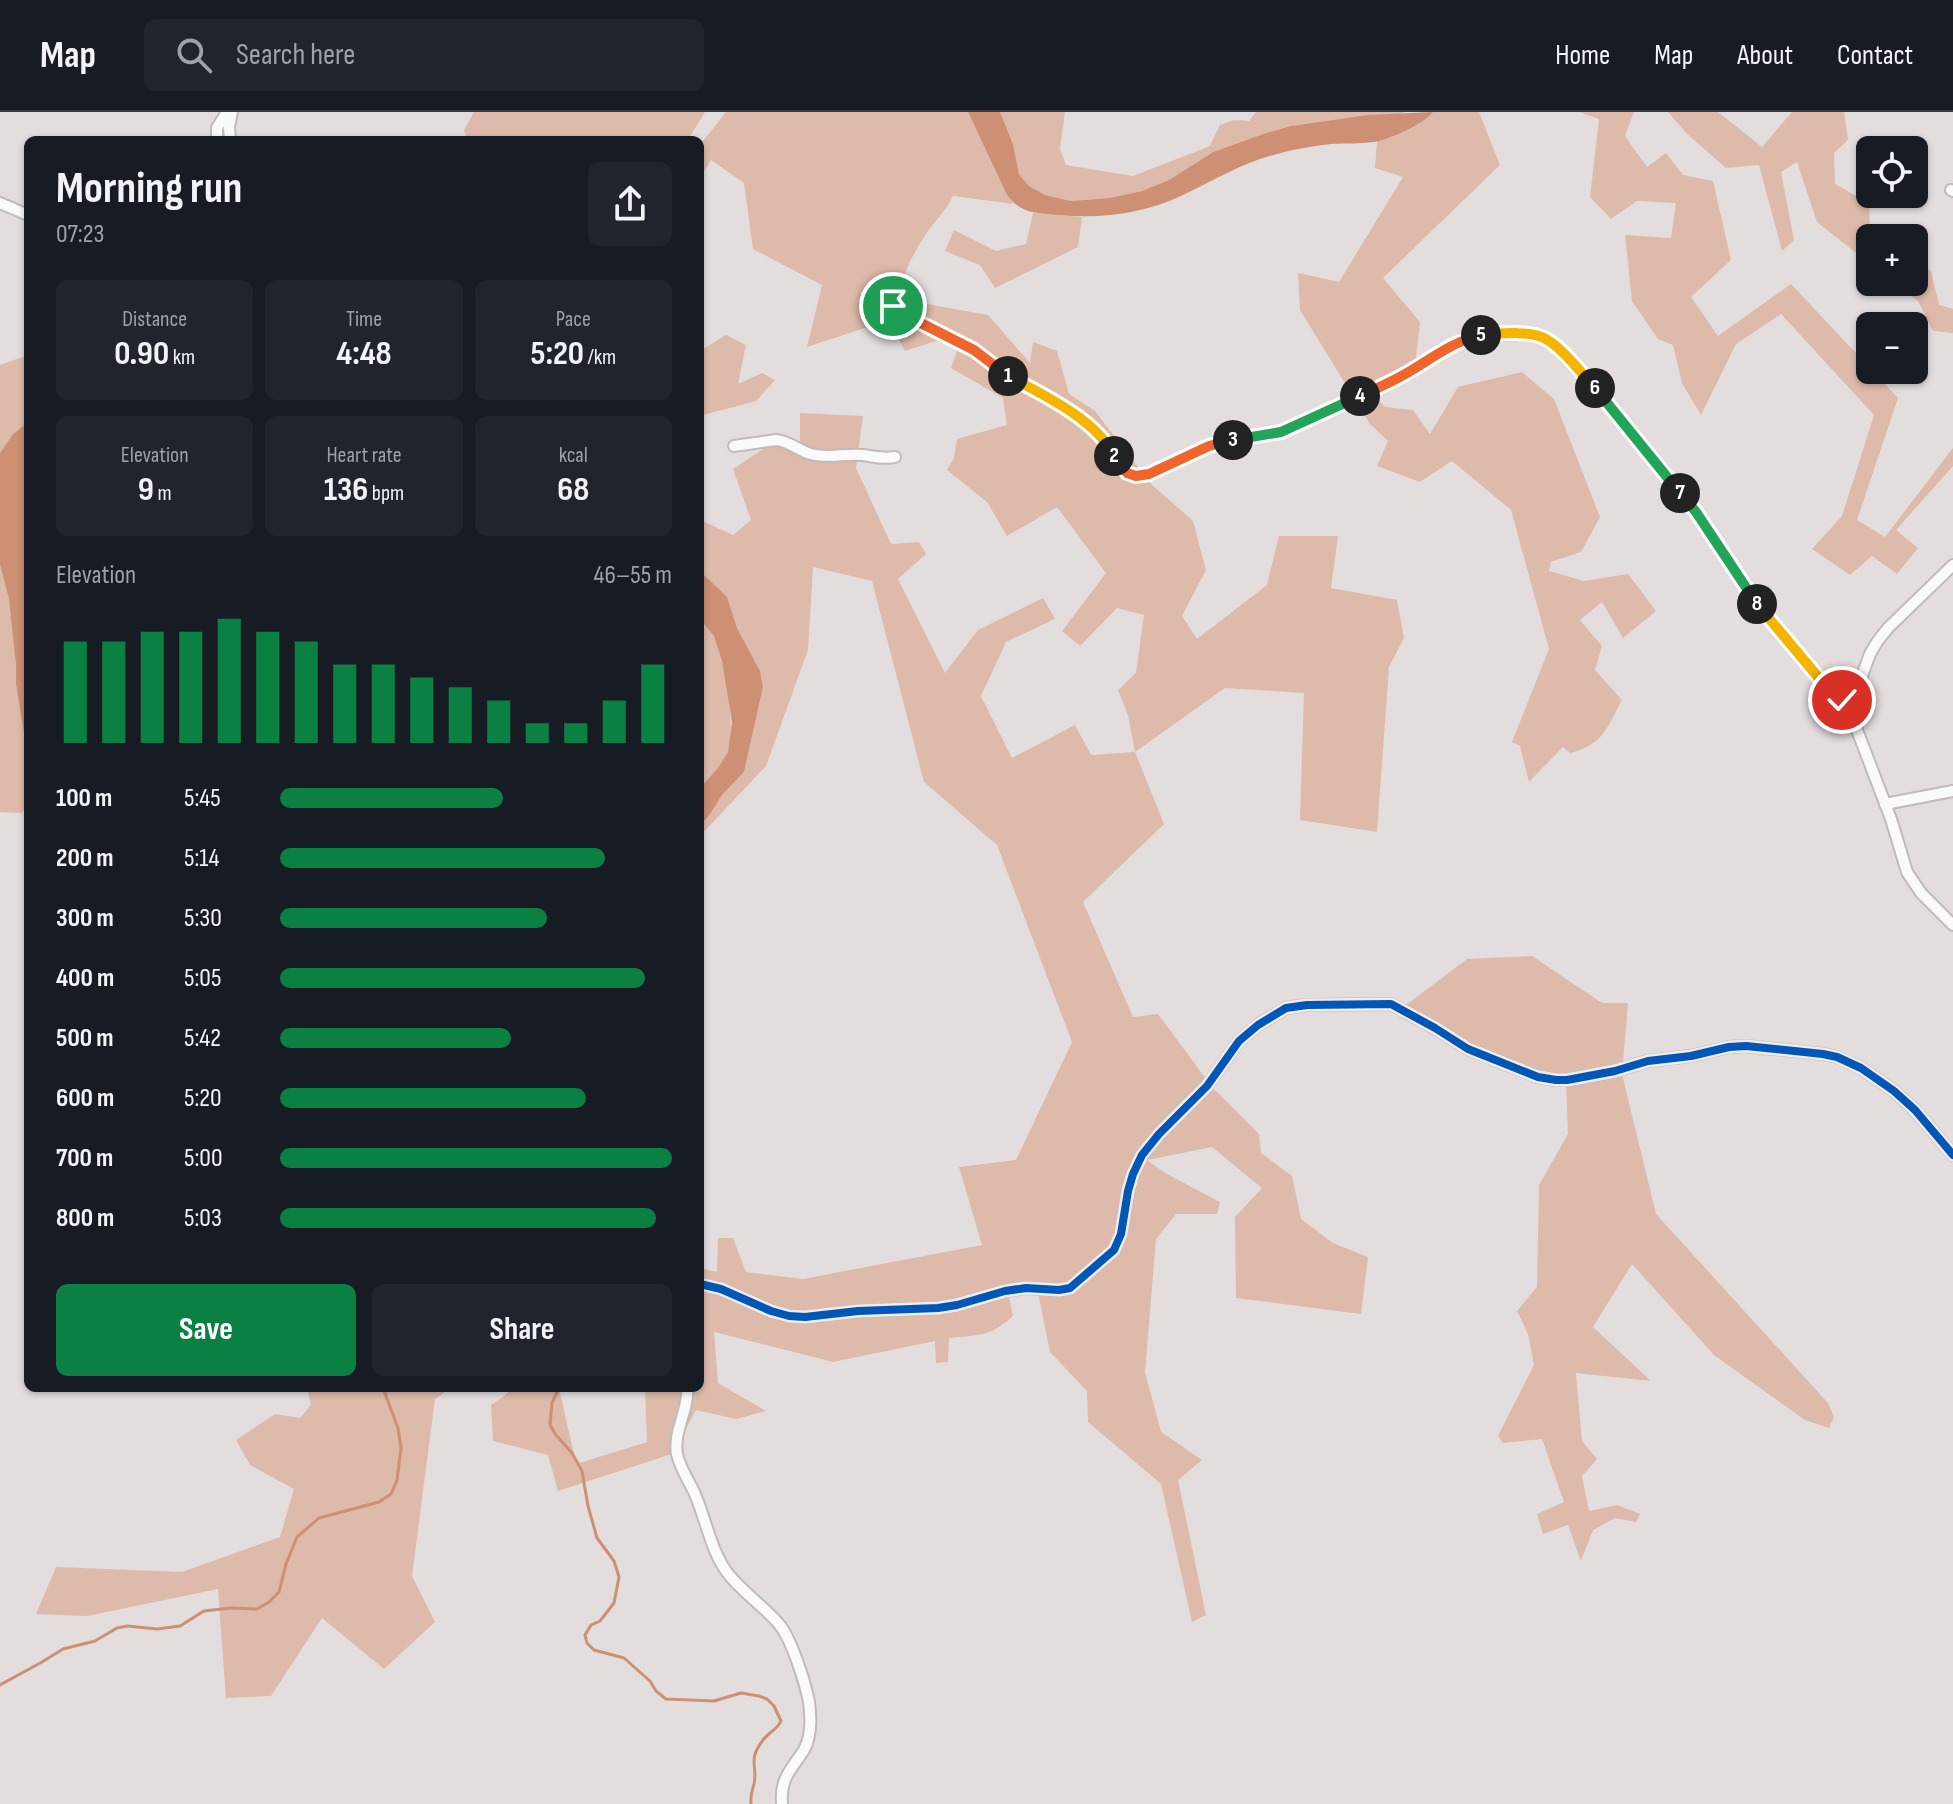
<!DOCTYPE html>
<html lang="en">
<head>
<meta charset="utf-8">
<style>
	body { margin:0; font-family:"Sofia Sans Condensed",sans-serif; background:#20242c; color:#f1f3f6; height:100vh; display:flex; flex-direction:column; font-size:30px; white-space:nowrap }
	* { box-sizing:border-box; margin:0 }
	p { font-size:26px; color:#9ea1a6 }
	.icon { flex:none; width:44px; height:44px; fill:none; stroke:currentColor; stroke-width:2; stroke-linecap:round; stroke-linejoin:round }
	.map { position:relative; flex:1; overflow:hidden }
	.details { position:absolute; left:24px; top:24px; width:680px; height:1256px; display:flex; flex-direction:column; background:#171b24; border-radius:12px; box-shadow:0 2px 6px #0004 }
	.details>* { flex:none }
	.controls { position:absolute; left:1856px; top:24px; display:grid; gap:16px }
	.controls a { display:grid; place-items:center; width:72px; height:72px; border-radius:12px; background:#171b24; box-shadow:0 2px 6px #0004; font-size:40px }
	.pin { position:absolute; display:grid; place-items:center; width:68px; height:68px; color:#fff; margin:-34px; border:4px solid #fff; border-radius:50%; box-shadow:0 2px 8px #0007 }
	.km { position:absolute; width:40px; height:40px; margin:-20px; border-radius:50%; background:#222; color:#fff; font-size:22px; line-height:40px; text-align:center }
	.round { display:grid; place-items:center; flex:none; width:84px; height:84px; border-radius:12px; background:#20242c }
	.headline { display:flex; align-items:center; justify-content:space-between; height:136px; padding:0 32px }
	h1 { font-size:44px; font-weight:700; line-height:60px }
	.stats { display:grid; grid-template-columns:repeat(3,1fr); gap:12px; height:136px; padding:8px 32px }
	.stats div { display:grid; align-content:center; border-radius:12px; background:#20242c; text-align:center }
	.stats b { font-size:34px; font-weight:700 }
	.stats small { font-size:22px; font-weight:400 }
	.stats p { font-size:22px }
	.chart { height:224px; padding:16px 32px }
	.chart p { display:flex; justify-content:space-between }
	.chart svg { width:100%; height:144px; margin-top:8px; stroke:#0b8043; stroke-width:6 }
	.action { display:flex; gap:16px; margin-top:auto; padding:16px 32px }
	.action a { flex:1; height:92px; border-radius:12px; background:#0b8043; color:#fff; font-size:32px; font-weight:700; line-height:92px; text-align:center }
	.action a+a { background:#20242c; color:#f1f3f6 }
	ul { padding:0 32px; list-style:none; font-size:26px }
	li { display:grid; grid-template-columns:128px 96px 1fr; align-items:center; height:60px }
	li i { height:20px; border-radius:10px; background:#0b8043 }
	header { display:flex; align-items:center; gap:48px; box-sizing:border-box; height:112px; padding:0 40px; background:#171b24; border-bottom:2px solid #363941 }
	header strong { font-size:38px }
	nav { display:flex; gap:44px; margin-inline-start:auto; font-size:28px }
	.search { width:560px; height:72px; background:#20242c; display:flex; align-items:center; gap:20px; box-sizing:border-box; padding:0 28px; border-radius:12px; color:#9ea1a6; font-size:30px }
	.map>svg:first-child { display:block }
	.green { fill:#debaaa }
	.water { fill:#cd9074 }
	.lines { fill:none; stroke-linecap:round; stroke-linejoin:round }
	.stream { stroke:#cd9074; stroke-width:3 }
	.minor-casing { stroke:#bfbcbb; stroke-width:14 }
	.minor { stroke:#fbfafa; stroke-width:10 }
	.cycleway-casing { stroke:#f3ebe7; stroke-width:13 }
	.cycleway { stroke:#0057b8; stroke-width:8 }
	.split-1-casing { stroke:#fff; stroke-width:16 }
	.split-2-casing { stroke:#fff; stroke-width:16 }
	.split-3-casing { stroke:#fff; stroke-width:16 }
	.split-4-casing { stroke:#fff; stroke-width:16 }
	.split-5-casing { stroke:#fff; stroke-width:16 }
	.split-6-casing { stroke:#fff; stroke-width:16 }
	.split-7-casing { stroke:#fff; stroke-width:16 }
	.split-8-casing { stroke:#fff; stroke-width:16 }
	.split-9-casing { stroke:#fff; stroke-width:16 }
	.split-1 { stroke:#f0652b; stroke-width:10 }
	.split-2 { stroke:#f5b400; stroke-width:10 }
	.split-3 { stroke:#f0652b; stroke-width:10 }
	.split-4 { stroke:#22a559; stroke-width:10 }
	.split-5 { stroke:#f0652b; stroke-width:10 }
	.split-6 { stroke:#f5b400; stroke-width:10 }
	.split-7 { stroke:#22a559; stroke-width:10 }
	.split-8 { stroke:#22a559; stroke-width:10 }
	.split-9 { stroke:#f5b400; stroke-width:10 }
</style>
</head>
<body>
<header>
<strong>Map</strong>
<div class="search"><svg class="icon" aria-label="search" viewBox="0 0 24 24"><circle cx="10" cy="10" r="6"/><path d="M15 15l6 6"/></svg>Search here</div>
<nav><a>Home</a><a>Map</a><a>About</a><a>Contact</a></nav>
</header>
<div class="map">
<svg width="1953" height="1692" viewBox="0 0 1953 1692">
	<rect width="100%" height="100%" fill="#e3dedd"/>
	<!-- green -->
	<g class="green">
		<path d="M 474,0 L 705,0 L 688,28 L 467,28 L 464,18 Z"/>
		<path d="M 726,0 L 968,0 L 1006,81 L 1013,92 L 953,84 C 945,101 932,111 923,127 C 912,143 900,168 899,187 L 988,203 L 1030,251 L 1033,230 L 1057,239 L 1069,282 L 1095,299 L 1150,371 L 1193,409 L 1206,458 L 1182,504 L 1197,527 L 1267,473 L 1279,424 L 1338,424 L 1331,476 L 1397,488 L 1404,526 L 1389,555 L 1377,720 L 1300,708 L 1304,581 L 1225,576 L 1135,640 L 1164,712 L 1083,790 L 1133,905 L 1158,902 L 1212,975 L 1259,1022 L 1261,1041 L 1292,1064 L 1301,1107 L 1333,1131 L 1368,1145 L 1361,1202 L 1236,1186 L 1235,1105 L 1262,1076 L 1212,1035 L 1147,1048 L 1165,1061 L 1220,1090 L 1217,1102 L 1176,1102 L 1156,1127 L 1145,1260 L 1161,1320 L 1202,1348 L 1178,1368 L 1206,1503 L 1192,1510 L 1161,1372 L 1088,1310 L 1087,1279 L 1050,1240 L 1038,1181 L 1009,1185 L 1013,1204 C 990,1225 979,1223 949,1226 L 948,1250 L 936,1251 L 935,1229 L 833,1250 L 714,1220 L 718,1271 L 766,1299 L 736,1307 L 696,1298 L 681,1326 L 678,1340 L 558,1379 L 548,1343 L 493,1329 L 491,1293 L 508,1281 L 505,1276 L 559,1276 L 576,1352 L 647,1330 L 645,1276 L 700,1276 L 700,1156 L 717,1160 L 718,1126 L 733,1126 L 746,1160 L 803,1167 L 982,1133 L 959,1055 L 1016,1048 L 1072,930 L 997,733 L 924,670 L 872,469 L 813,455 L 808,538 L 766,654 L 700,724 L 700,713 L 709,704 L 722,683 L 744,660 L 763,575 L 760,559 L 737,516 L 727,486 L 700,459 L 700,408 L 733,423 L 751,408 L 733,357 L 775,329 L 800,338 L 800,301 L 863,304 L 856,356 L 891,432 L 919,430 L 926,442 L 898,467 L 945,561 L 978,518 L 1043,486 L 1055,507 L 1006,530 L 981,584 L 1012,646 L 1075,613 L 1091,643 L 1135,640 L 1128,603 L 1118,578 L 1136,561 L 1144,503 L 1117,496 L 1080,534 L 1062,519 L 1106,461 L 1057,395 L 1007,424 L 987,390 L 947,358 L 954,346 L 957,327 L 1007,313 L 1003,286 L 951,256 L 960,231 L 949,225 L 905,239 L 889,208 L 807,235 L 822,173 L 753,137 L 744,71 L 711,48 L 700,66 L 700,33 Z"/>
		<path d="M 1000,0 L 1065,0 L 1060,37 L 1066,53 L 1133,64 L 1210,34 L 1220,13 L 1234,8 L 1249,9 L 1256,0 L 1405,0 L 1400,2 L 1367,3 L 1291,14 L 1266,21 L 1213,40 L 1169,68 L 1142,79 L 1109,86 L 1071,89 L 1045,83 L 1029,74 L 1019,62 L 1013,32 Z"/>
		<path d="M 1433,0 L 1479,0 L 1500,53 L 1383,166 L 1420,210 L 1414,262 L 1374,283 L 1385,295 L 1413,298 L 1430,322 L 1458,275 L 1522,260 L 1554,287 L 1600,405 L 1581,440 L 1551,450 L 1549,459 L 1584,469 L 1628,462 L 1656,499 L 1623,526 L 1602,490 L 1580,508 L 1602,534 L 1595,558 L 1622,588 C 1607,616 1603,633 1570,641 L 1563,635 L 1529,670 L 1520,634 L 1512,630 L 1549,537 L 1511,398 L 1452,349 L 1420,370 L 1377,354 L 1388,329 L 1370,312 L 1300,198 L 1298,161 L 1339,170 L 1403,65 L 1375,56 L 1377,30 C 1394,22 1421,16 1433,0 Z"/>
		<path d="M 1579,0 L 1634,0 L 1625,24 L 1647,55 L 1666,41 L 1683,63 L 1713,69 L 1731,148 L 1691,185 L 1718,224 L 1791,172 L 1870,256 L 1870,258 L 1872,258 L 1898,286 L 1857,408 L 1885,425 L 1953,336 L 1953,354 L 1896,418 L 1918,436 L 1897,462 L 1872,444 L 1850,463 L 1812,437 L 1842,404 L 1874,303 L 1781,202 L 1736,232 L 1701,303 L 1682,271 L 1673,233 L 1658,227 L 1632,189 L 1625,123 L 1671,126 L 1676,91 L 1637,89 L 1611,107 L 1590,85 L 1599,7 Z"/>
		<path d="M 1668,0 L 1718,0 L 1762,35 L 1792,0 L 1844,0 L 1848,28 L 1834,41 L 1835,72 L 1869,91 L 1870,117 L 1883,126 L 1870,126 L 1870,152 L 1817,110 L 1797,50 L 1781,60 L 1794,128 L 1782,139 L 1759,53 L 1726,56 L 1686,21 Z"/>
		<path d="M 1033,101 L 1082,105 L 1078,135 L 995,176 L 980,153 L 945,139 L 954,118 L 996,139 L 1026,132 Z"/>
		<path d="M 1914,147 L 1931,159 L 1939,193 L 1953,197 L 1953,221 L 1933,219 L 1918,189 L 1893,170 L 1914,170 Z"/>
		<path d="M 726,223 L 746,233 L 738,272 L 762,261 L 775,268 L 756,289 L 703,303 L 700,328 L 700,239 Z"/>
		<path d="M 28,243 L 28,310 L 13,322 L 0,341 L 0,253 Z"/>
		<path d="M 0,453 L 9,487 L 16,554 L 16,572 L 28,635 L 28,695 L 22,701 L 0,700 Z"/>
		<path d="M 700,507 C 705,513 712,519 715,526 C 725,550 737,618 727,642 C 721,655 710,665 700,676 Z"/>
		<path d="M 1532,844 L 1602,891 L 1628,891 L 1622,962 L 1656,1102 L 1828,1291 L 1834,1305 L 1829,1316 L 1805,1308 L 1714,1243 L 1632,1152 L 1593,1215 L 1651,1269 L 1576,1261 L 1582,1329 L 1597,1347 L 1582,1364 L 1589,1399 L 1617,1393 L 1640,1402 L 1636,1410 L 1615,1406 L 1593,1418 L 1581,1449 L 1568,1413 L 1543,1422 L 1537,1402 L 1564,1390 L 1542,1327 L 1503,1331 L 1498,1324 L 1534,1253 L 1528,1222 L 1517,1199 L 1537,1175 L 1539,1073 L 1568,1022 L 1566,969 L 1464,937 L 1402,896 L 1467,847 Z"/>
		<path d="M 307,1276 L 451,1276 L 435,1287 L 412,1464 L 435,1510 L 384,1557 L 322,1506 L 271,1584 L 226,1586 L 218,1477 L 87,1504 L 36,1502 L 56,1455 L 182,1460 L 280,1425 L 294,1377 L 250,1353 L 236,1328 L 275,1302 L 300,1306 L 311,1293 Z"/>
	</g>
	<!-- water -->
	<g class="water">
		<path d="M 968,0 L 1000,0 L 1013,32 L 1019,62 L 1029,74 L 1045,83 L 1071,89 L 1109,86 L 1142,79 L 1169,68 L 1213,40 L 1266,21 L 1291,14 L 1367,3 L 1433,0 C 1425,12 1388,28 1374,30 C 1360,32 1345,31 1331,32 C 1314,34 1294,37 1277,42 C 1242,51 1215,68 1183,83 C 1143,102 1102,107 1058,103 C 1036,101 1019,102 1006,81 Z"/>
		<path d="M 28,310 L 28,635 L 26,633 L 16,572 L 16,554 L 9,487 L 0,453 L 0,341 L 13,322 Z"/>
		<path d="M 700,459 L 727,485 L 737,516 L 760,559 L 763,575 L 744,660 L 722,683 L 709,704 L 700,713 L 700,676 L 718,656 L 728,640 L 732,610 L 722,549 L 714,524 L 700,507 Z"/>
	</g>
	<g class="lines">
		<!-- stream -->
		<g class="stream">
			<path d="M 559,1276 L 552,1291 L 550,1313 L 556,1323 L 572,1341 L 582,1359 L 588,1394 L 597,1426 L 614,1449 L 619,1465 L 614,1491 L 600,1509 L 591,1513 L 585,1523 L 587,1531 L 594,1538 L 624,1546 L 650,1569 L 656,1579 L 666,1587 L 714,1589 L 741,1581 L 759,1584 L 767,1587 L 774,1594 L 781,1609 C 777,1618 769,1620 763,1628 C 747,1649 758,1653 754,1672 C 752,1680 750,1684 751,1692"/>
			<path d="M 0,1573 L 42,1550 L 63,1537 L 95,1529 L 117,1516 L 127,1514 L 157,1517 L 180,1514 L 204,1499 L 231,1496 L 257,1497 L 269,1490 L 279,1480 L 286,1452 L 297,1425 L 319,1406 L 379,1390 L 391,1382 L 397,1368 L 401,1336 L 398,1316 L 383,1276"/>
		</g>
		<!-- minor casing -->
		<g class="minor-casing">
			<g id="minor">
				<path d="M 217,28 L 217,16 L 227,0"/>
				<path d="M 230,28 L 229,15 L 232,0"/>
				<path d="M 1951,78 L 1953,79"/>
				<path d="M 0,91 L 28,103"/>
				<path d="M 893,194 L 905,203 L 974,238 L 1008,264 L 1048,284 L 1063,294 L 1105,328 L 1122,355 L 1127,361 L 1136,364 L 1149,362 L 1209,334 L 1281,320 L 1376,277 L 1464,227 L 1481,223 L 1527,222 L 1543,225 L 1556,235 L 1595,276 L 1696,400 L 1752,485 L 1834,584 L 1838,587 L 1853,588"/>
				<path d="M 734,334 L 776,328 C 789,329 799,339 811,342 C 829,347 846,341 863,343 C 875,345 883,347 895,345"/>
				<path d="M 1953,453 L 1888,516 L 1877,530 L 1870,542 L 1853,588 L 1857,618 L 1891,707 L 1907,760 L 1921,781 L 1953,813"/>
				<path d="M 1885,692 L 1953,679"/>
				<path d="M 700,1172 L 721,1177 L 771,1199 L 789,1204 L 805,1205 L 858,1199 L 938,1196 L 957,1193 L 1005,1179 L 1026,1176 L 1059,1178 L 1070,1176 L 1114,1138 L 1121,1122 L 1128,1079 L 1133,1062 L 1142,1043 L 1159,1022 L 1207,974 L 1239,929 L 1258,913 L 1286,896 L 1307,893 L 1391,892 L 1435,916 L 1468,937 L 1538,965 L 1556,968 L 1567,968 L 1615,959 L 1648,949 L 1691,944 L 1729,935 L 1746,934 L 1823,942 L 1837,945 L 1861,956 L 1894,979 L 1915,998 L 1953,1043"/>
				<path d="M 687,1276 C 689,1298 673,1319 677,1342 C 680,1356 688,1367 694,1380 C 706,1406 711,1442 730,1464 C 744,1481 763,1494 778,1511 C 791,1525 805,1570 809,1590 C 811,1605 812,1624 804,1638 C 791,1658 780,1666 782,1692"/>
			</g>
		</g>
		<!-- minor -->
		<use href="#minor" class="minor"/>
		<!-- cycleway casing -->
		<g class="cycleway-casing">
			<g id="cycleway">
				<path d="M 893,194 L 905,203 L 974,238 L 1008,264 L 1048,284 L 1063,294 L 1105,328 L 1122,355 L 1127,361 L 1136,364 L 1149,362 L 1209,334 L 1281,320 L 1376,277 L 1464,227 L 1481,223 L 1527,222 L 1543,225 L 1556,235 L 1595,276 L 1696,400 L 1752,485 L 1834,584 L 1838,587 L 1853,588"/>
				<path d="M 700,1172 L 721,1177 L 771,1199 L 789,1204 L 805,1205 L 858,1199 L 938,1196 L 957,1193 L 1005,1179 L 1026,1176 L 1059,1178 L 1070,1176 L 1114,1138 L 1121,1122 L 1128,1079 L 1133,1062 L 1142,1043 L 1159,1022 L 1207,974 L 1239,929 L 1258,913 L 1286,896 L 1307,893 L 1391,892 L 1435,916 L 1468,937 L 1538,965 L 1556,968 L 1567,968 L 1615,959 L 1648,949 L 1691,944 L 1729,935 L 1746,934 L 1823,942 L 1837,945 L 1861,956 L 1894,979 L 1915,998 L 1953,1043"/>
			</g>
		</g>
		<!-- cycleway -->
		<use href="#cycleway" class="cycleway"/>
	</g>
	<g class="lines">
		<!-- split-1 casing -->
		<g class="split-1-casing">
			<path id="split-1" d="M 893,194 L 905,203 L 974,238 L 1008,264"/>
		</g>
		<!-- split-2 casing -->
		<g class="split-2-casing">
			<path id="split-2" d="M 1008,264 C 1042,282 1097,308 1114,344"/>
		</g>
		<!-- split-3 casing -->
		<g class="split-3-casing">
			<path id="split-3" d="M 1114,344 L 1127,361 L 1136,364 L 1149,362 L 1209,334 L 1233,328"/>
		</g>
		<!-- split-4 casing -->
		<g class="split-4-casing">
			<path id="split-4" d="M 1233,328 L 1281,320 L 1360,284"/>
		</g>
		<!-- split-5 casing -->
		<g class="split-5-casing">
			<path id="split-5" d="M 1360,284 C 1378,276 1396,268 1412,258 C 1435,244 1455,229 1481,223"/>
		</g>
		<!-- split-6 casing -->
		<g class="split-6-casing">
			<path id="split-6" d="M 1481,223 C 1498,222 1529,218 1544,226 C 1562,235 1581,261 1595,276"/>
		</g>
		<!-- split-7 casing -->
		<g class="split-7-casing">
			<path id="split-7" d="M 1595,276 L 1680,381"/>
		</g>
		<!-- split-8 casing -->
		<g class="split-8-casing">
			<path id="split-8" d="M 1680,381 L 1696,400 L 1757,492"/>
		</g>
		<!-- split-9 casing -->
		<g class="split-9-casing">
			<path id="split-9" d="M 1757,492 L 1834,584 L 1842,588"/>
		</g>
		<!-- split-1 -->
		<use href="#split-1" class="split-1"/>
		<!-- split-2 -->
		<use href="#split-2" class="split-2"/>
		<!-- split-3 -->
		<use href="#split-3" class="split-3"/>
		<!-- split-4 -->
		<use href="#split-4" class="split-4"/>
		<!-- split-5 -->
		<use href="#split-5" class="split-5"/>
		<!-- split-6 -->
		<use href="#split-6" class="split-6"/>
		<!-- split-7 -->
		<use href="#split-7" class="split-7"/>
		<!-- split-8 -->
		<use href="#split-8" class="split-8"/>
		<!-- split-9 -->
		<use href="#split-9" class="split-9"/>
	</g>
</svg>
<div class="controls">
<a><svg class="icon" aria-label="locate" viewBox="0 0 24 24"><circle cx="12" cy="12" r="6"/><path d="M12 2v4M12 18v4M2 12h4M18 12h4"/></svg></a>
<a>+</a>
<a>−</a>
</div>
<div class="pin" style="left:893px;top:194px;background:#1e9e55"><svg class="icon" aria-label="arrive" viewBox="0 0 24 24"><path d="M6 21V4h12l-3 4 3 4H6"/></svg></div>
<div class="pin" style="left:1842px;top:588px;background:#d93025"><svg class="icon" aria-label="check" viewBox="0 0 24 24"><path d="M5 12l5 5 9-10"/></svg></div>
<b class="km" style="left:1008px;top:264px">1</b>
<b class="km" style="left:1114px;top:344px">2</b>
<b class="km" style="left:1233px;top:328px">3</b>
<b class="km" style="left:1360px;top:284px">4</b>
<b class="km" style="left:1481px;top:223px">5</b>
<b class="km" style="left:1595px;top:276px">6</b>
<b class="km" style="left:1680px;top:381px">7</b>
<b class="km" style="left:1757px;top:492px">8</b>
<section class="details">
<div class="headline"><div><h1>Morning run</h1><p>07:23</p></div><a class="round"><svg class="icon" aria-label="share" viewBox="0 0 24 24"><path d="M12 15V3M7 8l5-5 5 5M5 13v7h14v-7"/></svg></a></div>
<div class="stats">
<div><p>Distance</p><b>0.90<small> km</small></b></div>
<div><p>Time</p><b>4:48</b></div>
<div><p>Pace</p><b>5:20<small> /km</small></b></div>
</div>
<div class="stats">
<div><p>Elevation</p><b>9<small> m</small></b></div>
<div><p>Heart rate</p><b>136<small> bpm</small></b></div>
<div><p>kcal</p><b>68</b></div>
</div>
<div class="chart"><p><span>Elevation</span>46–55 m</p>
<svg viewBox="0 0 160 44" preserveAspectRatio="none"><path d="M5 44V13M15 44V13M25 44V10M35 44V10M45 44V6M55 44V10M65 44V13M75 44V20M85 44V20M95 44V24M105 44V27M115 44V31M125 44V38M135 44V38M145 44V31M155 44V20"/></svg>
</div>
<ul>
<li><b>100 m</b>5:45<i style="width:57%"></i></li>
<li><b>200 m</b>5:14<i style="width:83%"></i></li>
<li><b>300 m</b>5:30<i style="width:68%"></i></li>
<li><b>400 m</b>5:05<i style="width:93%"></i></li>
<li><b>500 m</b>5:42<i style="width:59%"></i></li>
<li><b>600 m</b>5:20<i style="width:78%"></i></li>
<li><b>700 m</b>5:00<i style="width:100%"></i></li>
<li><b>800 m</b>5:03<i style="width:96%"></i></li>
</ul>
<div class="action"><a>Save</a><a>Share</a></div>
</section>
</div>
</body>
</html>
